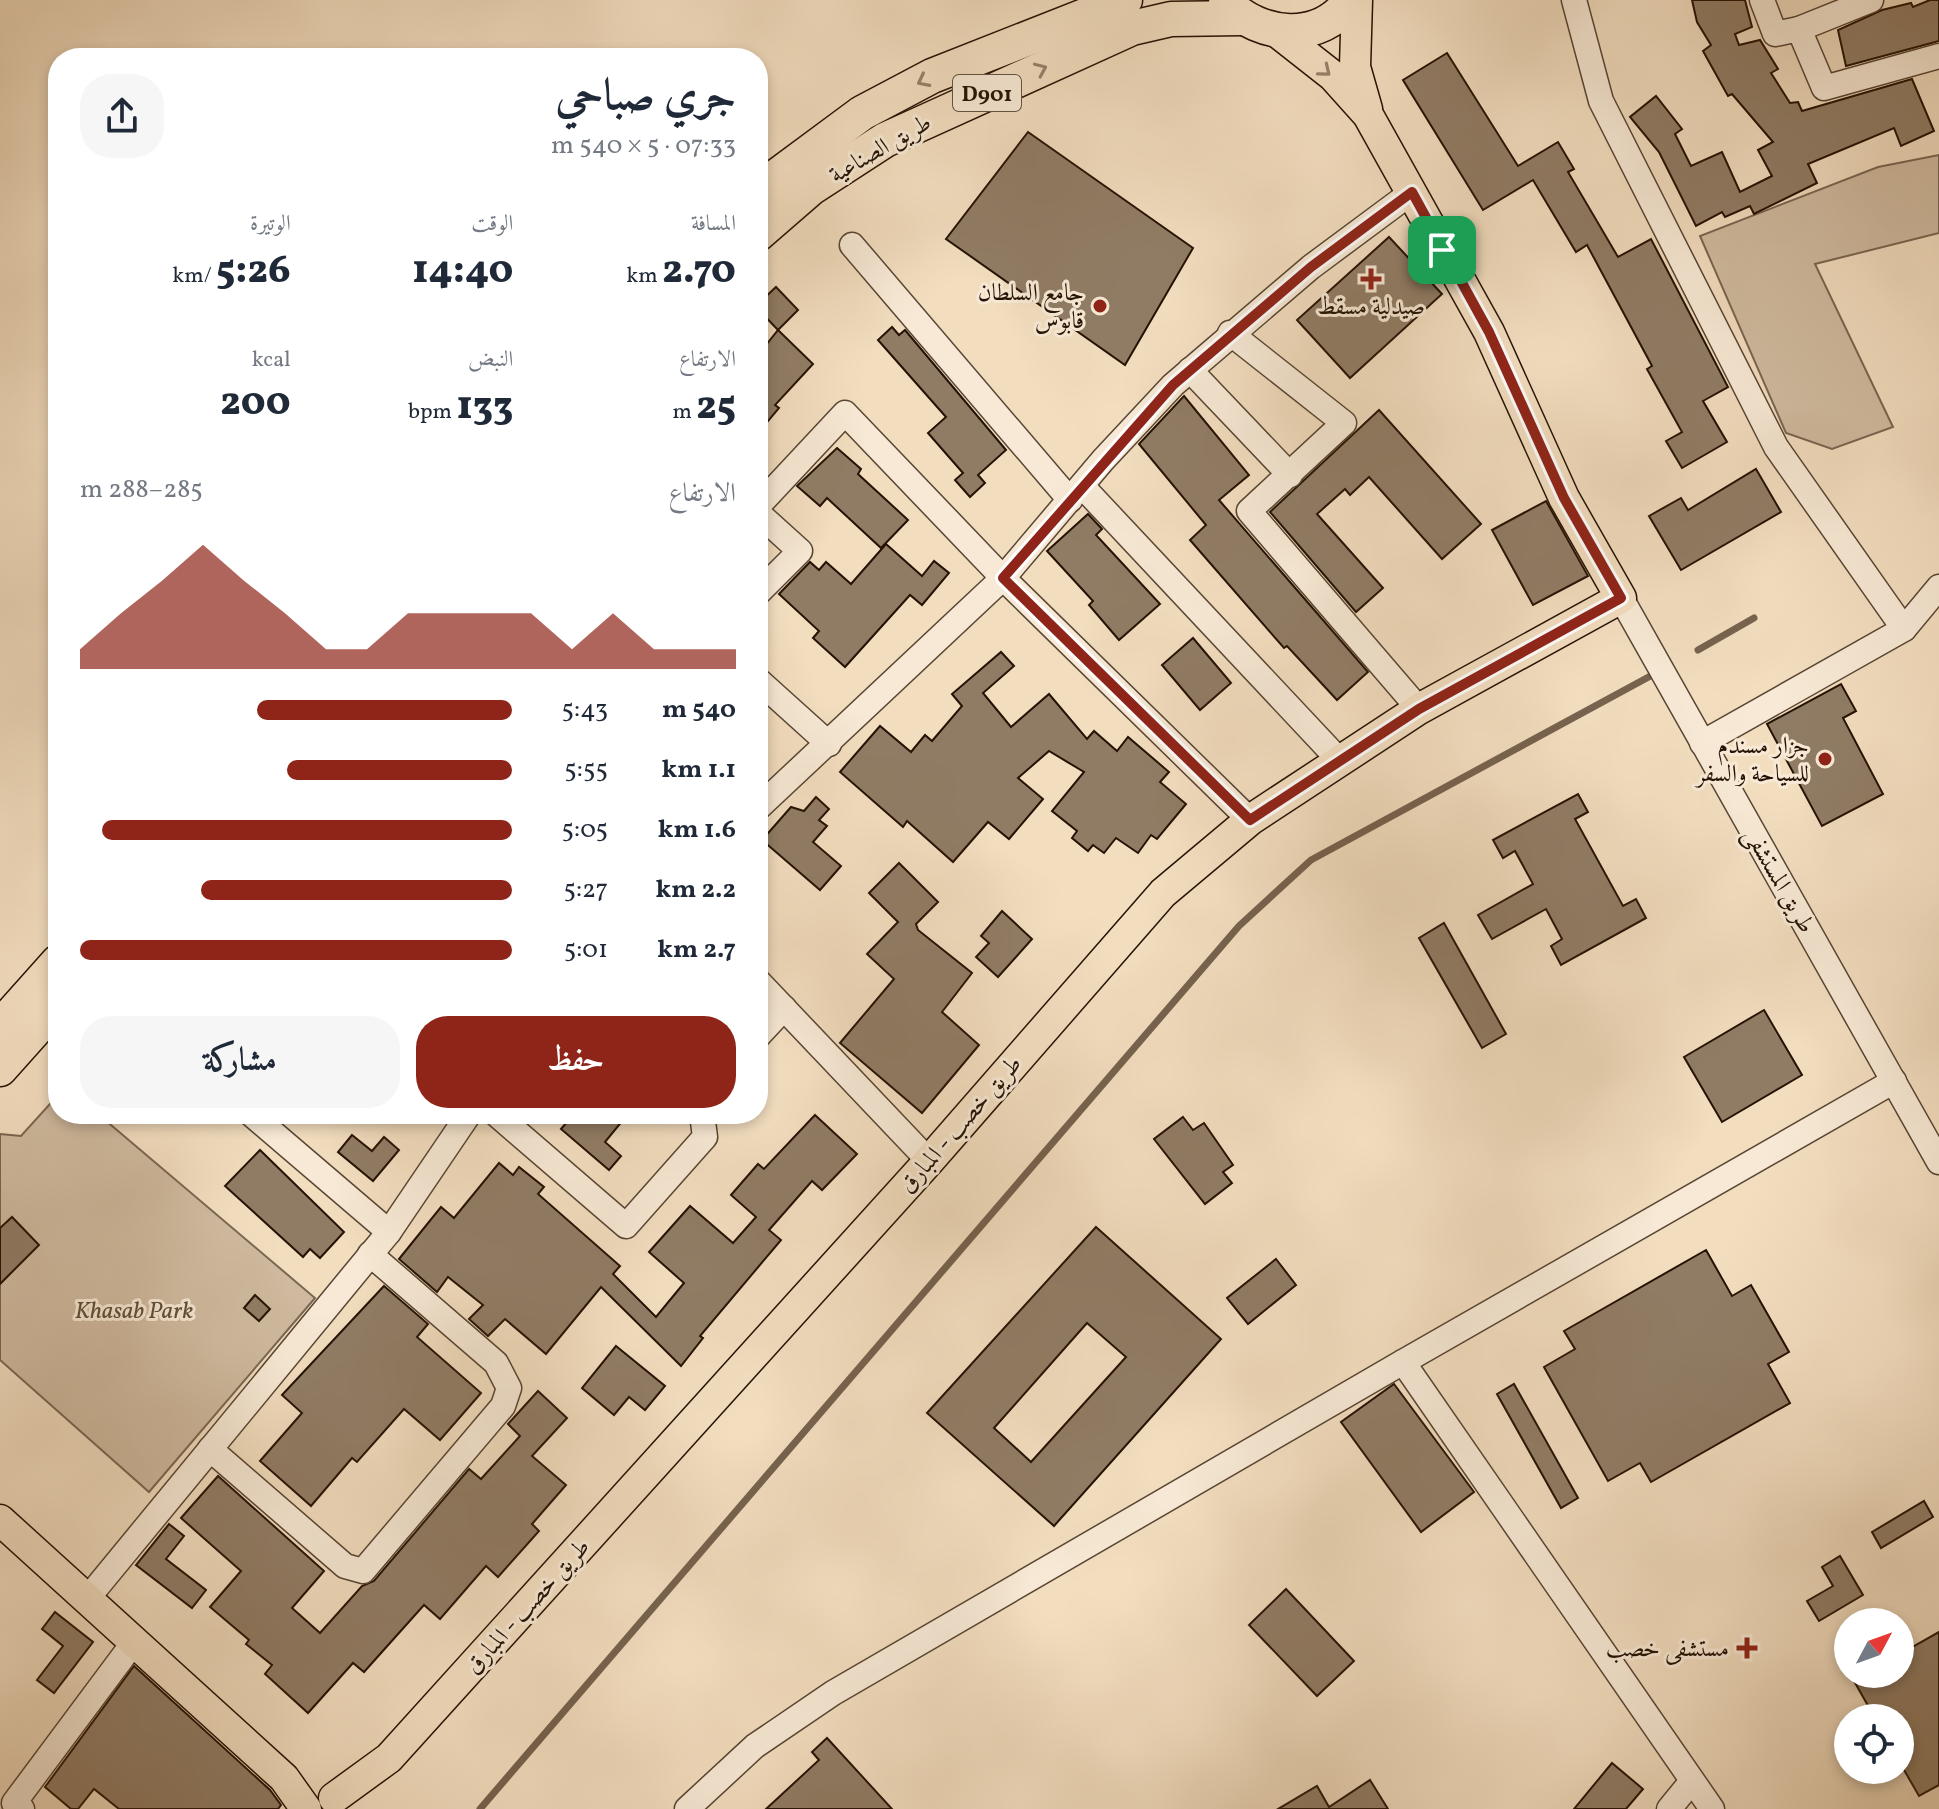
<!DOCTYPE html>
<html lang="ar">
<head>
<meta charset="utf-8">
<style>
	body { margin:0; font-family:Vollkorn,Amiri,serif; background:#f6f6f7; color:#1f2937; direction:rtl; height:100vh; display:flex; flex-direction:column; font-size:30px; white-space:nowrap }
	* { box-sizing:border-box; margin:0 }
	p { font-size:26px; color:#747a83 }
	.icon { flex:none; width:44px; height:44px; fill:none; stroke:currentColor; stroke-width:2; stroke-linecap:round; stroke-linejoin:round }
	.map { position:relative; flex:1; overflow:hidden; direction:ltr }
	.sheet { position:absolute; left:48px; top:48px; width:720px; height:1076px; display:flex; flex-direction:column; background:#fff; border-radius:32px; box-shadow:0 4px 12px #0003; direction:rtl }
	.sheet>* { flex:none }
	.needle { width:52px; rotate:49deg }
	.fabs { position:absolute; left:1834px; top:1608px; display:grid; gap:16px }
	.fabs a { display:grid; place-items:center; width:80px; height:80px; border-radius:50%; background:#fff; box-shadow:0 4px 12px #0003; font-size:40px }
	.pin { position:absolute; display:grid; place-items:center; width:68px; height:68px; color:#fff; margin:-34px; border-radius:16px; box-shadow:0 4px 12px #0006 }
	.round { display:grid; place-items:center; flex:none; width:84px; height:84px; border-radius:32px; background:#f6f6f7 }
	.headline { display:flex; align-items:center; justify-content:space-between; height:136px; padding:0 32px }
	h1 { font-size:44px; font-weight:800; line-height:60px }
	.metrics { display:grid; grid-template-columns:repeat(3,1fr); gap:12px; height:136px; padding:8px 32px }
	.metrics div { display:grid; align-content:center }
	.metrics b { font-size:40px; font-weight:800 }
	.metrics small { font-size:22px; font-weight:400 }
	.metrics p { font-size:22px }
	.chart { height:224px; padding:16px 32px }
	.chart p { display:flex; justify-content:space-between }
	.chart svg { width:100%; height:144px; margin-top:8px; fill:#8f2418; opacity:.7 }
	.button { display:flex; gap:16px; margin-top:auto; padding:16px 32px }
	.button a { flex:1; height:92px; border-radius:32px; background:#8f2418; color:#fff; font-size:32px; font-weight:800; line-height:92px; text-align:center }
	.button a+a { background:#f6f6f7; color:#1f2937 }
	ul { padding:0 32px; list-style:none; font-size:26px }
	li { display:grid; grid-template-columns:128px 96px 1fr; align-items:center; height:60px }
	li i { height:20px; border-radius:10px; background:#8f2418 }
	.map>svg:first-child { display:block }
	.green { fill:#cfba9f; stroke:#7a6652; stroke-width:2 }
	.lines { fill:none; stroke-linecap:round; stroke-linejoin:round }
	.stream { stroke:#76624e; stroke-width:7 }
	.building { fill:#907c65; stroke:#251204; stroke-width:2; fill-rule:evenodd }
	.minor-casing { stroke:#584533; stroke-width:27 }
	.major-casing { stroke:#251204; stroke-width:33 }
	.highway-casing { stroke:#251204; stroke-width:37 }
	.minor { stroke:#f7e9d5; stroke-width:24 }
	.major { stroke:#f2ddbf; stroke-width:30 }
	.highway { stroke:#f2ddbf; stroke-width:34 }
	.oneway { stroke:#96826b }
	.route-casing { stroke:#fff; stroke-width:16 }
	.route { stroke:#8f2418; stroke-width:10 }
	.poi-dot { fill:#8f2418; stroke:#f7e9d5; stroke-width:3 }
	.labels { text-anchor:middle; stroke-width:6; stroke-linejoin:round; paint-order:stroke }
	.shield { fill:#f7e9d5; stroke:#645243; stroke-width:2 }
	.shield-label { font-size:22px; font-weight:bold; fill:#251204 }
	.street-label { font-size:24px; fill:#251204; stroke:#f7e9d5 }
	.poi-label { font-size:24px; fill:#251204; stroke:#f7e9d5; text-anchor:end }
	.park-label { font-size:24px; font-style:italic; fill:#604d3a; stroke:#f7e9d5 }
</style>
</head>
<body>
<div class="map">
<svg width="1939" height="1809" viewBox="0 0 1939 1809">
	<rect width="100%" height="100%" fill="#f2ddbf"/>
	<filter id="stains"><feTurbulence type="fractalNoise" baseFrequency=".0025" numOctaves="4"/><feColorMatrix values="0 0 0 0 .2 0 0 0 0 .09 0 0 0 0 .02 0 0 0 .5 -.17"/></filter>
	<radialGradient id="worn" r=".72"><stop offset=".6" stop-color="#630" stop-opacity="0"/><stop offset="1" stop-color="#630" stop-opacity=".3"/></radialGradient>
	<!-- green -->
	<g class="green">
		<path d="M 1939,155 L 1939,233 L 1815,264 L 1893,427 L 1832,449 L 1786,433 L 1700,236 L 1878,167 Z"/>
		<path d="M 58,1095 L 58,1114 L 98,1114 L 315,1298 L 149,1492 L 0,1360 L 0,1134 L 21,1136 Z"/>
	</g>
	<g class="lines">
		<!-- stream -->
		<g class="stream">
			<path d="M 1698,650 L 1754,618"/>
			<path d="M 480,1809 L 1239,926 L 1311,860 L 1656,673"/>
		</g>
	</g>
	<!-- building -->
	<g class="building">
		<path d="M 1692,0 L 1745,0 L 1752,27 L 1735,34 L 1739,45 L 1760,40 L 1778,69 L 1771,73 L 1790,103 L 1798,102 L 1802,111 L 1912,79 L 1934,131 L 1901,146 L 1894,128 L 1808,164 L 1817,183 L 1754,214 L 1750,206 L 1725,217 L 1722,212 L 1696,226 L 1659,152 L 1630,117 L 1656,96 L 1682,129 L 1675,134 L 1691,166 L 1722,152 L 1740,192 L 1772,176 L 1758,150 L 1773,142 L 1732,94 L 1728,96 L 1703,51 L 1711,45 L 1697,22 Z"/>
		<path d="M 1930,0 L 1939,0 L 1939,41 L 1846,66 L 1838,30 L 1882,10 L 1911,3 L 1913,7 Z"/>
		<path d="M 1447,53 L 1518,166 L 1558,142 L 1574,169 L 1568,172 L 1618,257 L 1651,239 L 1728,387 L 1703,401 L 1727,442 L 1682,468 L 1666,441 L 1682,432 L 1647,369 L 1652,366 L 1587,245 L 1576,252 L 1533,180 L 1483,210 L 1403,80 Z"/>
		<path d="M 1028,132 L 1193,248 L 1125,365 L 946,239 Z"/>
		<path d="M 1389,237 L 1442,294 L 1350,378 L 1297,320 Z"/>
		<path d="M 776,287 L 798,310 L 778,330 L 758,309 L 758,304 Z"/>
		<path d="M 892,327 L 899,335 L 905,330 L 1006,450 L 978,475 L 985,483 L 970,497 L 955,480 L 963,473 L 928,433 L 946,417 L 878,340 Z"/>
		<path d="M 778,330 L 813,364 L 775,405 L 779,408 L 758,433 L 758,355 Z"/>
		<path d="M 1184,396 L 1249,475 L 1219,500 L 1368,672 L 1337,700 L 1287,646 L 1284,648 L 1190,540 L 1206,525 L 1139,444 Z"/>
		<path d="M 1379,410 L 1481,524 L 1442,559 L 1369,477 L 1350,495 L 1345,489 L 1317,514 L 1383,588 L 1356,612 L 1270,512 Z"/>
		<path d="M 837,448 L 861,469 L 858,474 L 908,520 L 881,548 L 827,498 L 820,506 L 797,486 Z"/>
		<path d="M 1756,469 L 1781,512 L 1681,570 L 1649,516 L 1681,498 L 1688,510 Z"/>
		<path d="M 1546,501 L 1588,576 L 1533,605 L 1492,530 Z"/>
		<path d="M 1088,514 L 1102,529 L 1096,535 L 1160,604 L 1119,640 L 1089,605 L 1093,601 L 1047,551 Z"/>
		<path d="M 886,544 L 922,576 L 934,561 L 949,573 L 922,605 L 910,595 L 845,667 L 813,638 L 819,631 L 779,594 L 810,562 L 819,570 L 826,562 L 851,584 Z"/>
		<path d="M 1193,638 L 1231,683 L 1200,710 L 1162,665 Z"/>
		<path d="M 1001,652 L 1014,666 L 983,693 L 1011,727 L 1049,694 L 1087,739 L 1094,731 L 1117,751 L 1128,737 L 1169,772 L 1160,782 L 1186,804 L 1157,839 L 1151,835 L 1138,853 L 1116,838 L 1104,853 L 1093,845 L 1088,851 L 1072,838 L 1077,831 L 1052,811 L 1084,772 L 1049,751 L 1018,778 L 1043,799 L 1009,839 L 988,822 L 953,862 L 907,821 L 903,827 L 840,772 L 880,726 L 911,752 L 925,735 L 932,741 L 962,706 L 952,694 Z"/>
		<path d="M 1841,684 L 1856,711 L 1843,718 L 1883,794 L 1822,826 L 1767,724 Z"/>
		<path d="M 1578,794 L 1588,812 L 1575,819 L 1623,906 L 1636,899 L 1646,918 L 1561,965 L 1551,946 L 1562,939 L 1546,909 L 1492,939 L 1478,915 L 1533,884 L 1515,851 L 1503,858 L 1493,840 Z"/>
		<path d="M 816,797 L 829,809 L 819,820 L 827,826 L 813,842 L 841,866 L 820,890 L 762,840 L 791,807 L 804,811 Z"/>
		<path d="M 899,863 L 938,902 L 916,924 L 918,930 L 972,973 L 942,1012 L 979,1045 L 922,1113 L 840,1043 L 894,979 L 867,954 L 898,922 L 869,893 Z"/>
		<path d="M 1002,911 L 1032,939 L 998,977 L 976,957 L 989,943 L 981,936 Z"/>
		<path d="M 1444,923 L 1506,1034 L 1482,1048 L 1419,938 Z"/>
		<path d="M 1764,1010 L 1802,1075 L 1722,1122 L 1684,1057 Z"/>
		<path d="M 574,1114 L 628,1114 L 605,1142 L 621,1156 L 609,1170 L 561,1129 Z"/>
		<path d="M 815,1115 L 857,1154 L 822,1190 L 812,1181 L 769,1230 L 781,1240 L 700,1336 L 703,1338 L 681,1366 L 601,1287 L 546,1354 L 505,1319 L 488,1336 L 469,1319 L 483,1305 L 448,1277 L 437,1292 L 399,1259 L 441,1207 L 454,1218 L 499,1163 L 513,1175 L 519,1167 L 544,1187 L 538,1194 L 620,1266 L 613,1274 L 656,1317 L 684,1283 L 649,1252 L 690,1206 L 733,1243 L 756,1217 L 731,1195 L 758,1164 L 764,1169 Z"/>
		<path d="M 1183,1117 L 1193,1130 L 1204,1123 L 1233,1165 L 1223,1172 L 1232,1183 L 1205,1204 L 1154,1139 Z"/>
		<path d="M 352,1135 L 372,1151 L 384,1137 L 399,1150 L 373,1181 L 338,1152 Z"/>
		<path d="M 260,1150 L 344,1232 L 320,1258 L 310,1249 L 303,1257 L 225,1186 Z"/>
		<path d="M 12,1217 L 39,1245 L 0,1284 L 0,1228 Z"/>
		<path d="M 1096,1227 L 1221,1339 L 1054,1526 L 927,1413 ZM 1087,1323 L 1126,1357 L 1031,1462 L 994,1428 Z"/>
		<path d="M 1706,1250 L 1732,1296 L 1751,1285 L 1789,1352 L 1768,1364 L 1790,1403 L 1651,1482 L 1640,1463 L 1608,1481 L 1544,1367 L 1575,1349 L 1564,1331 Z"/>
		<path d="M 1276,1259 L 1296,1285 L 1248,1324 L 1227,1298 Z"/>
		<path d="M 384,1286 L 428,1324 L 417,1337 L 481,1393 L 440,1440 L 404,1409 L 357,1462 L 352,1458 L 311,1506 L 260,1461 L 302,1413 L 282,1395 Z"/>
		<path d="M 255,1295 L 270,1309 L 259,1321 L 244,1308 Z"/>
		<path d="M 616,1346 L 665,1386 L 645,1410 L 629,1397 L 614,1415 L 582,1388 Z"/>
		<path d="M 1394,1384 L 1474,1492 L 1421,1532 L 1341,1422 Z"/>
		<path d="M 1514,1384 L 1578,1498 L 1561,1508 L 1497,1394 Z"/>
		<path d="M 538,1391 L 567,1418 L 532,1456 L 566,1485 L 532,1524 L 539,1531 L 498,1577 L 486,1566 L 440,1619 L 424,1605 L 364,1672 L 353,1663 L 308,1713 L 265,1674 L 272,1665 L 246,1644 L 249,1640 L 210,1607 L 241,1571 L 181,1518 L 218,1476 L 324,1571 L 292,1608 L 320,1633 L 362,1586 L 374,1581 L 469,1469 L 481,1479 L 520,1436 L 508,1424 Z"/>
		<path d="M 1924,1501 L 1933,1517 L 1881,1548 L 1872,1532 Z"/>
		<path d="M 169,1524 L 184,1536 L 166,1559 L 206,1590 L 192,1608 L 136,1565 Z"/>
		<path d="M 1840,1556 L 1863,1595 L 1819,1621 L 1807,1601 L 1833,1586 L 1822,1567 Z"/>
		<path d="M 1286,1589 L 1354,1661 L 1317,1696 L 1249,1625 Z"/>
		<path d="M 55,1612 L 93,1642 L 54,1693 L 37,1680 L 63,1646 L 42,1629 Z"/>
		<path d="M 1939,1632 L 1939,1785 L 1919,1796 L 1900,1763 L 1900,1718 L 1875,1718 L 1850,1674 L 1900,1674 L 1900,1654 Z"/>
		<path d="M 134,1666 L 270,1790 L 281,1805 L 278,1809 L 119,1809 L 94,1789 L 78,1809 L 71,1809 L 45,1787 Z"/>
		<path d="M 827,1738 L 892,1809 L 766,1809 L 819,1760 L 812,1752 Z"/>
		<path d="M 1612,1763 L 1643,1789 L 1626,1809 L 1574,1809 Z"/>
		<path d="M 1370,1780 L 1388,1809 L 1278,1809 L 1317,1786 L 1329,1807 Z"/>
	</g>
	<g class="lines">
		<!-- minor casing -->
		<g class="minor-casing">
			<g id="minor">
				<path d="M 1574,0 L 1601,101 L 1776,447 L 1904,629"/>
				<path d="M 1762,0 L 1775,34 L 1799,29 L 1824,88 L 1939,56"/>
				<path d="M 1799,29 L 1871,0"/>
				<path d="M 852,245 L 1070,500"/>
				<path d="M 1230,333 L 1344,423 L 1249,511 L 1419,709"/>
				<path d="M 1190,370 L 1290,475"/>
				<path d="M 1082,486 L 1340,761"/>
				<path d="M 758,506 L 845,413 L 1003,578 L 1250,820"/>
				<path d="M 758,513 L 800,551 L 758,593"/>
				<path d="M 1621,598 L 1939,1162"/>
				<path d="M 758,680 L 829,744"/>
				<path d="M 1702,743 L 1904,629 L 1939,587"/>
				<path d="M 758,808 L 1003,578 L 1103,460 L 1173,385 L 1311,267 L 1412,192"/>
				<path d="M 758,981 L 929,1161"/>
				<path d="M 758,1036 L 784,1008"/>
				<path d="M 251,1114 L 389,1232"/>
				<path d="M 496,1114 L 626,1226 L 705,1137 L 702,1114"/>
				<path d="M 210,1449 L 345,1566 L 363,1571 L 503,1406 L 509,1388 L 496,1363 L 370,1254"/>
				<path d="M 87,1599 L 389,1232 L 469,1114"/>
				<path d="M 22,1809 L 14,1803 L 134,1642"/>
				<path d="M 687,1809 L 755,1746 L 833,1693 L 1403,1362"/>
				<path d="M 1669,1809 L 1692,1781"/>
				<path d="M 1712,1809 L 1403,1362 L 1894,1081"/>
			</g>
		</g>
		<!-- major casing -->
		<g class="major-casing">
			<g id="major">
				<path d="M 1357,0 L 1355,67 L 1367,109"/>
				<path d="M 0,1520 L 284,1778 L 306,1809"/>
				<path d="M 334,1798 L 389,1758 L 929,1161 L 1163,893 L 1250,820 L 1419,709 L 1621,598 L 1564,498 L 1489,332 L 1368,115 L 1333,76 L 1277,32"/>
			</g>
		</g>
		<!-- highway casing -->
		<g class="highway-casing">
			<g id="highway">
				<path d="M 1226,3 C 1261,38 1320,44 1351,0"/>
				<path d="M 758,190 L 862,113 L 932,76 L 1125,0"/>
				<path d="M 758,234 L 811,188 L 885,140 L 1132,28 L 1171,19 L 1242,18"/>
				<path d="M 0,1027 L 58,962"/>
				<path d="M 0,1069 L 58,1004"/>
			</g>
		</g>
		<!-- minor -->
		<use href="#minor" class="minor"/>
		<!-- major -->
		<use href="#major" class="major"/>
		<!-- highway -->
		<use href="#highway" class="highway"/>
	</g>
	<!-- one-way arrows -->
	<defs><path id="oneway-chevron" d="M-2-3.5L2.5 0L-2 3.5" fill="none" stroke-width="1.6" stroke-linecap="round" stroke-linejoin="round" transform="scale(2)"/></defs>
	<g class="oneway">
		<use href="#oneway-chevron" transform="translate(1041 69) rotate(-24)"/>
		<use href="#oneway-chevron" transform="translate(1325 71) rotate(39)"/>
		<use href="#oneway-chevron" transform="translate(923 81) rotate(153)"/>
	</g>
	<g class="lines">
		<!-- route casing -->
		<g class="route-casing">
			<path id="route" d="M 1412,192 L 1489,332 L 1564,498 L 1621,598 L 1419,709 L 1250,820 L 1003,578 L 1173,385 L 1311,267 Z"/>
		</g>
		<!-- route -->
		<use href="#route" class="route"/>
	</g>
	<!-- markers -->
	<g class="poi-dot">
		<path d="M1367 267h8v8h8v8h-8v8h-8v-8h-8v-8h8z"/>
		<circle cx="1100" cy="306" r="8"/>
		<circle cx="1825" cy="759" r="8"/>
		<path d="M1743 1636h8v8h8v8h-8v8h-8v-8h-8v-8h8z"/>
	</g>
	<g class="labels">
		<!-- shield labels -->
		<rect class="shield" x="953" y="75" width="68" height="36" rx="6"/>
		<g class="shield-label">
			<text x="987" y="101">D901</text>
		</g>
		<!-- street labels -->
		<g class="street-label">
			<text transform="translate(880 148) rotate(-30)" y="8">طريق الصناعية</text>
			<text transform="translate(1780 880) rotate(60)" y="8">طريق المستشفى</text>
			<text transform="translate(960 1124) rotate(-49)" y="8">طريق خصب - المبارق</text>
			<text transform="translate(527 1606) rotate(-48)" y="8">طريق خصب - المبارق</text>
		</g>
		<!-- poi labels -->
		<g class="poi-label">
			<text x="1084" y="300">جامع السلطان<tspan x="1084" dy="28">قابوس</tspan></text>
			<text x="1371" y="314" text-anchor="middle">صيدلية مسقط</text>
			<text x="1809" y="753">جزار مسندم<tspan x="1809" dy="28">للسياحة والسفر</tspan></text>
			<text x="1729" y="1656">مستشفى خصب</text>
		</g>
		<!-- park labels -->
		<g class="park-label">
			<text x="134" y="1318">Khasab Park</text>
		</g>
	</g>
	<rect width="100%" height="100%" filter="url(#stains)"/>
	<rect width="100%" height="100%" fill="url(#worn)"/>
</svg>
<div class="fabs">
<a><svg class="needle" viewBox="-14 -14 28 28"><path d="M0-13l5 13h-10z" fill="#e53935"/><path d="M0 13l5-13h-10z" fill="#747a83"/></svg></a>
<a><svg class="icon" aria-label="locate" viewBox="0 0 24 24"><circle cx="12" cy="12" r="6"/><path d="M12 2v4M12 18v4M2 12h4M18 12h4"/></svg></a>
</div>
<div class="pin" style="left:1442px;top:250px;background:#1e9e55"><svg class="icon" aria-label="arrive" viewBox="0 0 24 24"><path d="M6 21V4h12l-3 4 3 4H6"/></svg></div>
<section class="sheet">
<div class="headline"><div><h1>جري صباحي</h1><p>07:33 · 5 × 540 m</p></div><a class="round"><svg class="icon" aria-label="share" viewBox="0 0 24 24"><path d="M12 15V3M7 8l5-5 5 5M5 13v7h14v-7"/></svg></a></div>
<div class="metrics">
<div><p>المسافة</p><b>2.70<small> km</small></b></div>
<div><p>الوقت</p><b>14:40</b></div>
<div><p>الوتيرة</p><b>5:26<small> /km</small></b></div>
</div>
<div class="metrics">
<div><p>الارتفاع</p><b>25<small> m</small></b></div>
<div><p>النبض</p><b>133<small> bpm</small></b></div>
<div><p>kcal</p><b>200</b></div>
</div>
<div class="chart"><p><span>الارتفاع</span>285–288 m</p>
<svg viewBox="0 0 160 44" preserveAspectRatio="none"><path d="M0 44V38L10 27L20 17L30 6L40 17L50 27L60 38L70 38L80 27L90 27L100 27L110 27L120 38L130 27L140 38L150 38L160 38V44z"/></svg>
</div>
<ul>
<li><b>540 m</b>5:43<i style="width:59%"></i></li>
<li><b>1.1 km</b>5:55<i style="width:52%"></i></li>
<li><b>1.6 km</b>5:05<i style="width:95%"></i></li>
<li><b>2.2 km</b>5:27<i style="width:72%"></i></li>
<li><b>2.7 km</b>5:01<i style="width:100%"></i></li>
</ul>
<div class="button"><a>حفظ</a><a>مشاركة</a></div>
</section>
</div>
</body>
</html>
